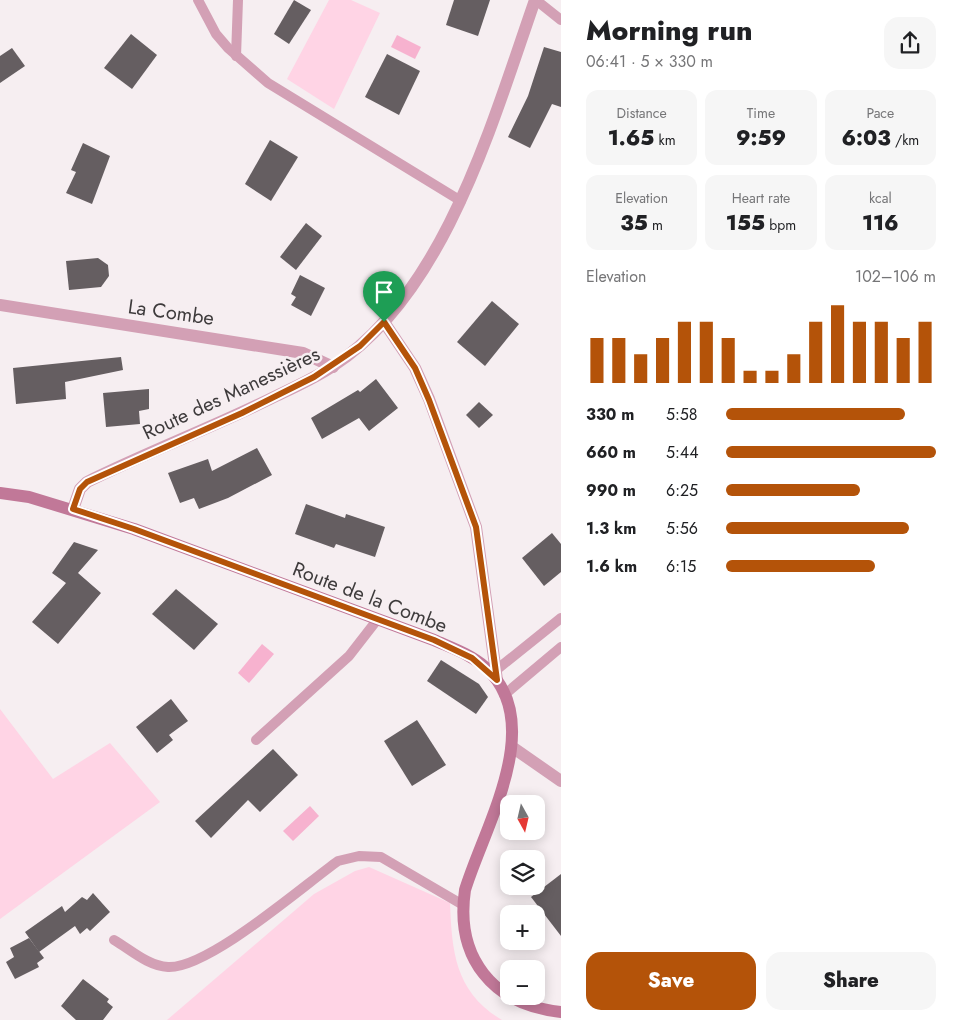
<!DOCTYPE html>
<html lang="en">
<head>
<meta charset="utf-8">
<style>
	body { margin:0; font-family:Jost,sans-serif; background:#f6f6f6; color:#202124; height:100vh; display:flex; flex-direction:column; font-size:19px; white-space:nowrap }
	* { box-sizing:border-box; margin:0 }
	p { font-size:16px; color:#757577 }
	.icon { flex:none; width:28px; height:28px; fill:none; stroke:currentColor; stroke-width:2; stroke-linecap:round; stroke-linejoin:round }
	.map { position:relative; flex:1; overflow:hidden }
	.drawer { display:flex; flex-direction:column; background:#fff; width:400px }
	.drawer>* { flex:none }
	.needle { width:32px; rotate:172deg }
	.controls { position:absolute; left:500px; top:795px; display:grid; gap:10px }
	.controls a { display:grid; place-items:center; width:45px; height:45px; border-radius:10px; background:#fff; box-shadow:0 2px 12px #0003; font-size:25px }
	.pin { position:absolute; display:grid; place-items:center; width:42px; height:42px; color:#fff; margin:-51px -21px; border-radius:50% 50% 50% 0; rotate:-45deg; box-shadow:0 0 5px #0007 }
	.pin .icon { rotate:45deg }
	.round { display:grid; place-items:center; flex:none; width:52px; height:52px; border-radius:15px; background:#f6f6f6 }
	.head { display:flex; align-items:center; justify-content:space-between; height:85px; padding:0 25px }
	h1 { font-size:28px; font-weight:800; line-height:38px }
	.metrics { display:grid; grid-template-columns:repeat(3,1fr); gap:8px; height:85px; padding:5px 25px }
	.metrics div { display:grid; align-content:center; border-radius:12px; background:#f6f6f6; text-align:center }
	.metrics b { font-size:21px; font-weight:800 }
	.metrics small { font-size:14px; font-weight:400 }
	.metrics p { font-size:14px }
	.chart { height:140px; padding:10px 25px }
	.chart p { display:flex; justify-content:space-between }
	.chart svg { width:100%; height:90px; margin-top:5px; stroke:#b45309; stroke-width:6 }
	.action { display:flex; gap:10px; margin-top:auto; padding:10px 25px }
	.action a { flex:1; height:58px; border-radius:15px; background:#b45309; color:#fff; font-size:20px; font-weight:800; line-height:58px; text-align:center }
	.action a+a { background:#f6f6f6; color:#202124 }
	ul { padding:0 25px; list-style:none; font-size:16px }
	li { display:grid; grid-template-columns:80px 60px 1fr; align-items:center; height:38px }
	li i { height:12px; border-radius:6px; background:#b45309 }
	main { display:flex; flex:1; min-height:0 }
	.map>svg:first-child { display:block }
	.green { fill:#ffd4e5 }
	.water { fill:#f7b2cf }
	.building { fill:#655e61 }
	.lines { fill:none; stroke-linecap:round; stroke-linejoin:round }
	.lane { stroke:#d3a0b5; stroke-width:10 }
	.street { stroke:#d3a0b5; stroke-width:12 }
	.secondary { stroke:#c17898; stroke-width:12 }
	.route-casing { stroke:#fff; stroke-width:10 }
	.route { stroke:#b45309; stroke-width:6 }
	.labels { text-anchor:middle; stroke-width:5; stroke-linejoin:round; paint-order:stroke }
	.street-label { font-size:20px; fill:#3e3b3c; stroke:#f6eef1 }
</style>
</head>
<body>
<main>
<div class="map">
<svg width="561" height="1020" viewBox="0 0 561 1020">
	<rect width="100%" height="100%" fill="#f6eef1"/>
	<!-- green -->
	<g class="green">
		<path d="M 329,0 L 351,0 L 380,13 L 334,109 L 287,79 Z"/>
		<path d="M 0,709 L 53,779 L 110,743 L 160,802 L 0,919 Z"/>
		<path d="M 369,867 L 450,903 C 452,952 455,992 502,1020 L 167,1020 L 314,894 L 355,871 Z"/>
	</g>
	<!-- water -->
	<g class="water">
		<path d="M 397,35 L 421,47 L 415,59 L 391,47 Z"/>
		<path d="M 262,644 L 274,654 L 249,683 L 238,673 Z"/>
		<path d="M 310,806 L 319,816 L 293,841 L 283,831 Z"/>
	</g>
	<!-- building -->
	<g class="building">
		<path d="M 294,0 L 311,10 L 289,44 L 274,34 Z"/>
		<path d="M 454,0 L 490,0 L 478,36 L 446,25 Z"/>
		<path d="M 131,34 L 157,55 L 132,89 L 104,68 Z"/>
		<path d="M 544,47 L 561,52 L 561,107 L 552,104 L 530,148 L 508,137 L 528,96 Z"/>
		<path d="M 12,48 L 25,66 L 0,83 L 0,56 Z"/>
		<path d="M 387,54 L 420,71 L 399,115 L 365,97 Z"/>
		<path d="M 270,140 L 298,157 L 271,201 L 245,184 Z"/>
		<path d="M 83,143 L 110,156 L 92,204 L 66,193 L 76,172 L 71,170 Z"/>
		<path d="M 306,223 L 322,236 L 296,270 L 280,257 Z"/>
		<path d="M 98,258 L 108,265 L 109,276 L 101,287 L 69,290 L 66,261 Z"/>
		<path d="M 300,275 L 325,288 L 311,316 L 291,305 L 296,297 L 291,294 Z"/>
		<path d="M 492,301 L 519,324 L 485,366 L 457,342 Z"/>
		<path d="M 121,357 L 123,370 L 65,382 L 66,399 L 16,404 L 13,368 Z"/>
		<path d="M 376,379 L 398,408 L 369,431 L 359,418 L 322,439 L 311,418 L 358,390 L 360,392 Z"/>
		<path d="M 149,389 L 149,409 L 139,411 L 140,424 L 106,427 L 103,393 Z"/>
		<path d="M 479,402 L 493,415 L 479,428 L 466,415 Z"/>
		<path d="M 257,448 L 272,475 L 228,498 L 199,509 L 194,498 L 180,503 L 168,473 L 208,459 L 212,471 Z"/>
		<path d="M 306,504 L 345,518 L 346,514 L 385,527 L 375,557 L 336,544 L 334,548 L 295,534 Z"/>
		<path d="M 552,533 L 561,544 L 561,572 L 544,586 L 522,558 Z"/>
		<path d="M 74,542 L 98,550 L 78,573 L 101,593 L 58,644 L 32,622 L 66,583 L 52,573 Z"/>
		<path d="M 176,589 L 218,624 L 194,650 L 152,614 Z"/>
		<path d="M 441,660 L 479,684 L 488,697 L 476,714 L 427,681 Z"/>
		<path d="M 171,699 L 188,721 L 169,735 L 173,740 L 157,753 L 136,727 Z"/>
		<path d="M 417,720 L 446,765 L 412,786 L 384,741 Z"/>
		<path d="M 273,749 L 298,775 L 260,812 L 248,800 L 211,838 L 195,821 Z"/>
		<path d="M 561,874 L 561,936 L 531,897 Z"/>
		<path d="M 93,893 L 110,912 L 90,931 L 87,928 L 80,934 L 75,926 L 39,952 L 25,932 L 62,906 L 65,912 L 82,897 L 87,900 Z"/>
		<path d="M 29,938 L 44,958 L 37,963 L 39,967 L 15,979 L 6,962 L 14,957 L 10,948 Z"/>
		<path d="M 83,979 L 109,999 L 107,1002 L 113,1007 L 103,1020 L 76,1020 L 61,1006 Z"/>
	</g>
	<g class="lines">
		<!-- lane -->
		<g class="lane">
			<path d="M 198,0 L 216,34 L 228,48 L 268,83 L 461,201"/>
			<path d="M 536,0 L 561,20"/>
			<path d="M 236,56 L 238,0"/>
			<path d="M 495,671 L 561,618"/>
			<path d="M 504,695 L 561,647"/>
			<path d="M 256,740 L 349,656 L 377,620"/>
			<path d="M 114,940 C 131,950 148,966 168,967 C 208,969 303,886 338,861 L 359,856 L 381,857 L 463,905"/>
		</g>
		<!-- street -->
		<g class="street">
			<path d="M 0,305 L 303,353 L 333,367"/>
			<path d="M 384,322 L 415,368 L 429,399 L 476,527 L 497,680"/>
			<path d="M 73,509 L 80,489 L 87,482 C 149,451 214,427 276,396 C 295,387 315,378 333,366 C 445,294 493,120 535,0"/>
			<path d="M 512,747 L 561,781"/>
		</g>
		<!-- secondary -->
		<path class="secondary" d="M 0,493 L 29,497 L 134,529 L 434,640 C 452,648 470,654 485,667 C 548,723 484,827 465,890 C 455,958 493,1005 561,1012"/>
	</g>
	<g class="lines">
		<!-- route casing -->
		<g class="route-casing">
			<path id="route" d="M 384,322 L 415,368 L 429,400 L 476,527 L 497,680 L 472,658 L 434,640 L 134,529 L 73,509 L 80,489 L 87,482 L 242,413 L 314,377 L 360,346 Z"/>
		</g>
		<!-- route -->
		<use href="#route" class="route"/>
	</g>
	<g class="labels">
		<!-- street labels -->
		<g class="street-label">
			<text transform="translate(171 312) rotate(8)" y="7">La Combe</text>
			<text transform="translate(231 393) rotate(-25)" y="7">Route des Manessières</text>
			<text transform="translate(370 597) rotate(21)" y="7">Route de la Combe</text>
		</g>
	</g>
</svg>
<div class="controls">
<a><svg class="needle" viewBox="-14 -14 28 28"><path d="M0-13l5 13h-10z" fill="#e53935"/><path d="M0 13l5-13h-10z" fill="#757577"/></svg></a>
<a><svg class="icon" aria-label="layers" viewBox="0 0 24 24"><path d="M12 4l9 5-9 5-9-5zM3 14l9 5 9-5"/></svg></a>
<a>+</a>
<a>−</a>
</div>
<div class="pin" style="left:384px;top:322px;background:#1e9e55"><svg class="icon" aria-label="arrive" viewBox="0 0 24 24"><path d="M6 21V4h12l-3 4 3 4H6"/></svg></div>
</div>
<section class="drawer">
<div class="head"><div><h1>Morning run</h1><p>06:41 · 5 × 330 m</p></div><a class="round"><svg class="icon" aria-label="share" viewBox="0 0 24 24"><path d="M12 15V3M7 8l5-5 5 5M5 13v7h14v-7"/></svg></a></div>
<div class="metrics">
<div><p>Distance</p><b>1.65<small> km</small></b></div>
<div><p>Time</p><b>9:59</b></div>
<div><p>Pace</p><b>6:03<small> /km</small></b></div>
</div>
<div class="metrics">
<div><p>Elevation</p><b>35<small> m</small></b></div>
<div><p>Heart rate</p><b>155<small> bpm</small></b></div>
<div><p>kcal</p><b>116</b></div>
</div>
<div class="chart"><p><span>Elevation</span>102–106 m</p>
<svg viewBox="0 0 160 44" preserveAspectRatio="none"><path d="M5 44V22M15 44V22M25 44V30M35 44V22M45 44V14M55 44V14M65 44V22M75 44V38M85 44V38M95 44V30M105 44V14M115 44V6M125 44V14M135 44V14M145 44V22M155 44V14"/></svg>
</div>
<ul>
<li><b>330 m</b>5:58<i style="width:85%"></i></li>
<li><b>660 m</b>5:44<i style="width:100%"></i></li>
<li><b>990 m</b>6:25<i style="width:64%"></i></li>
<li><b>1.3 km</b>5:56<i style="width:87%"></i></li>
<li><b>1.6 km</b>6:15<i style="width:71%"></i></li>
</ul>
<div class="action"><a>Save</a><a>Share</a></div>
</section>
</main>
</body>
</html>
